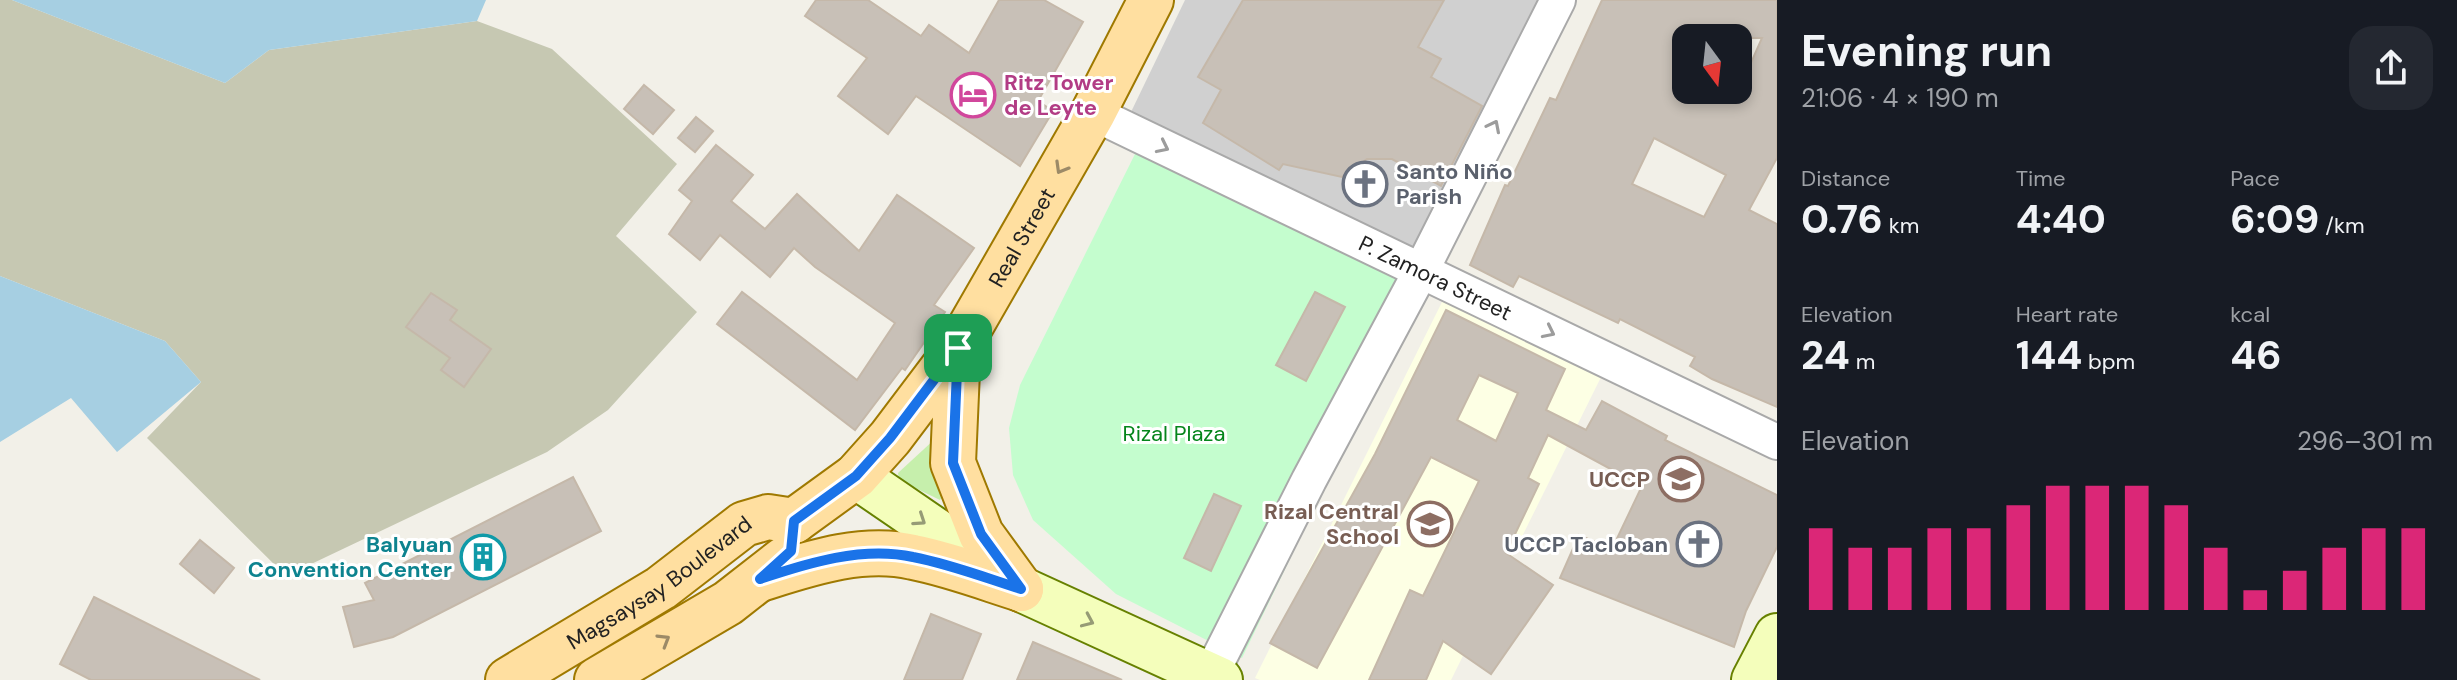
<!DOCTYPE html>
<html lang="en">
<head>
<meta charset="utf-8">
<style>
	body { margin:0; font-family:"DM Sans",sans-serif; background:#242831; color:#f1f3f6; height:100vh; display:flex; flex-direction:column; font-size:30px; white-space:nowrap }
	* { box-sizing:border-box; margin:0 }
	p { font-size:26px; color:#9ea1a6 }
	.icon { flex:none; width:44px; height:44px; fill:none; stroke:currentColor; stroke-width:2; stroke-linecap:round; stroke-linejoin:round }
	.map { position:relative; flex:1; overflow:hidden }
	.side { display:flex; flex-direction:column; background:#171b24; width:680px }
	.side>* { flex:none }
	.needle { width:52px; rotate:165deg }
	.controls { position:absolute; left:1672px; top:24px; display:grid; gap:16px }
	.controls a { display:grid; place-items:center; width:80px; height:80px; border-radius:16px; background:#171b24; box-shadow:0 4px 12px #0003; font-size:40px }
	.pin { position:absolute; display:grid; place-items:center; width:68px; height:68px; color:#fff; margin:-34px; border-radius:16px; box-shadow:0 4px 12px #0006 }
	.round { display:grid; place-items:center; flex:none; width:84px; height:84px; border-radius:24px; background:#242831 }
	.summary { display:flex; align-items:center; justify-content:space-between; height:136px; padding:0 24px }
	h1 { font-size:44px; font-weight:700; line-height:60px }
	.figures { display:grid; grid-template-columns:repeat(3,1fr); gap:12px; height:136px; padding:8px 24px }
	.figures div { display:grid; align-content:center }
	.figures b { font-size:40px; font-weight:700 }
	.figures small { font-size:22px; font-weight:400 }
	.figures p { font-size:22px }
	.chart { height:224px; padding:16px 24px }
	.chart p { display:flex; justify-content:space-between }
	.chart svg { width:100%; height:144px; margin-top:8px; stroke:#db2777; stroke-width:6 }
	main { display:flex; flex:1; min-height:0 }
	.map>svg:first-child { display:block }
	.education { fill:#fdffe4 }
	.religious { fill:#d0d0d0 }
	.construction { fill:#c6c8b2 }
	.grass { fill:#c6efac }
	.park { fill:#c4fdce }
	.water { fill:#a6cfe2 }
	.building { fill:#c8c0b7; stroke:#c5b8a9; stroke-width:2; fill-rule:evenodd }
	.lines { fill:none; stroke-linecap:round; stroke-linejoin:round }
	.street-casing { stroke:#a9a9a9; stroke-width:38 }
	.secondary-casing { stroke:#678100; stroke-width:48 }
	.primary-casing { stroke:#9f7900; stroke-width:48 }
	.street { stroke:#fff; stroke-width:34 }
	.secondary { stroke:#f4febb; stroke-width:44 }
	.primary { stroke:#ffdfa0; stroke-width:44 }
	.oneway { stroke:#9c9c9c }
	.oneway2 { stroke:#9c8a67 }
	.oneway3 { stroke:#969b76 }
	.route-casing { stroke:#fff; stroke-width:16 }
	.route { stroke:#1a73e8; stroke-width:10 }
	.labels { text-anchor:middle; stroke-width:6; stroke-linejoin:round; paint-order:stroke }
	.hotel-label { font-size:22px; font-weight:bold; fill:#b23c85; stroke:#fff; text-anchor:start }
	.worship-label { font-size:22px; font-weight:bold; fill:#5b616d; stroke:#fff; text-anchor:start }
	.street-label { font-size:22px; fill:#222; stroke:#fff }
	.park-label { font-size:22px; fill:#05851b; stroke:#fff }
	.education-label { font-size:22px; font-weight:bold; fill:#785e54; stroke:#fff; text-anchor:end }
	.culture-label { font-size:22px; font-weight:bold; fill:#0d838f; stroke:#fff; text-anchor:end }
</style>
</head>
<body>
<main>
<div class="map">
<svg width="1777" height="680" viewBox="0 0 1777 680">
	<rect width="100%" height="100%" fill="#f2f0e8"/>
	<!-- education -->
	<path class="education" d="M 1447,292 L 1605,369 L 1451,680 L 1260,680 L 1255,678 Z"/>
	<!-- religious -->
	<path class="religious" d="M 1185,0 L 1546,0 L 1420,257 L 1131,112 Z"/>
	<!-- construction -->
	<path class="construction" d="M 0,0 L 12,0 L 225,83 L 269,50 L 477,21 L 552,49 L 677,164 L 616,236 L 697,312 L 608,410 L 547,452 L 286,576 L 147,438 L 201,382 L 165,341 L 0,276 Z"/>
	<!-- grass -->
	<path class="grass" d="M 936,438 L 946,492 L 940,500 L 899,480 L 898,473 Z"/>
	<!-- park -->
	<path class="park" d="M 1138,148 L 1422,286 L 1242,658 L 1116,594 L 1033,520 L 1013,475 L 1009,428 L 1020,385 Z"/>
	<!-- water -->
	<g class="water">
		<path d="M 12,0 L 486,0 L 477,21 L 269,50 L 225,83 Z"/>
		<path d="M 0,276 L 165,341 L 201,382 L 117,452 L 71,398 L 0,442 Z"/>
	</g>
	<!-- building -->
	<g class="building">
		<path d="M 816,0 L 868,0 L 921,36 L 929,25 L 969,53 L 999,0 L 1044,0 L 1083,22 L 1038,101 L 1053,111 L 1020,166 L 916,96 L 888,134 L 838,96 L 867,58 L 805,16 Z"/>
		<path d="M 1243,0 L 1444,0 L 1418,47 L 1441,59 L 1431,77 L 1482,106 L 1441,186 L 1392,159 L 1367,159 L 1342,177 L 1283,164 L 1279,170 L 1203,123 L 1221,90 L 1198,77 Z"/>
		<path d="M 1602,0 L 1777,0 L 1777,158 L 1749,210 L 1777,224 L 1777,407 L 1712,379 L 1690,366 L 1695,357 L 1620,319 L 1618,323 L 1519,276 L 1513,287 L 1470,265 L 1505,185 L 1508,186 L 1550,98 L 1556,100 ZM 1686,38 L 1762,38 L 1739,90 L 1686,90 ZM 1654,138 L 1726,175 L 1704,217 L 1632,184 Z"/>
		<path d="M 644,85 L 674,110 L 653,134 L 624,109 Z"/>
		<path d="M 696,117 L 713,131 L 695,152 L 678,138 Z"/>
		<path d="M 716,145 L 753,175 L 731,201 L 765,229 L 797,194 L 859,251 L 897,195 L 974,248 L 934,305 L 945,312 L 905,370 L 902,368 L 855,430 L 717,324 L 742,292 L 857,380 L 895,323 L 815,267 L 794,248 L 770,277 L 720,235 L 700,260 L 669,234 L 692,201 L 679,190 Z"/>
		<path d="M 1315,292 L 1345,307 L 1306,381 L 1276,365 Z"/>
		<path d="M 431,293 L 457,310 L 450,320 L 491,349 L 464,387 L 441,370 L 450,358 L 406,327 Z"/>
		<path d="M 1446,310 L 1565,369 L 1546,410 L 1586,430 L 1602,401 L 1667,436 L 1665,440 L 1777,495 L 1777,547 L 1746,611 L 1734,647 L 1560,578 L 1579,535 L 1612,549 L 1642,486 L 1548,435 L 1528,478 L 1539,484 L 1506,553 L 1553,585 L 1491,674 L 1443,641 L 1426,680 L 1369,680 L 1410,590 L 1423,596 L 1479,481 L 1431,457 L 1317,668 L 1270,643 L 1375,454 ZM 1479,375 L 1518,393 L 1496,441 L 1457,420 Z"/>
		<path d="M 573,477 L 601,531 L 393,637 L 354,647 L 343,607 L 374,600 L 365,583 Z"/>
		<path d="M 1214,494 L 1241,506 L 1211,571 L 1184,558 Z"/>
		<path d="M 200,540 L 234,568 L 214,593 L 180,564 Z"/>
		<path d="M 94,597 L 260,680 L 91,680 L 60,664 Z"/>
		<path d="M 931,614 L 981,634 L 962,680 L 904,680 Z"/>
		<path d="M 1033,642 L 1122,680 L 1017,680 Z"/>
	</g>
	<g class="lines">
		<!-- street casing -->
		<g class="street-casing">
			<g id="street">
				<path id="s1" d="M 1093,113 L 1777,442"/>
				<path d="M 1210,676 L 1309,480 L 1421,271 L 1558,0"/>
			</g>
		</g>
		<!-- secondary casing -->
		<g class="secondary-casing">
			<g id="secondary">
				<path d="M 856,476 L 1021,589 L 1220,680"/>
				<path d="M 1754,680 L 1777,636"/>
			</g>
		</g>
		<!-- primary casing -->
		<g class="primary-casing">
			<g id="primary">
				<path d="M 958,348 L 953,463 L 981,534 L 1021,589"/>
				<path id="s2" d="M 794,521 L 856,476 L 890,438 L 958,348 L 1093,113 L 1151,0"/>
				<path d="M 760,579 C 808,564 862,545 913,557 C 949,564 986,578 1021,589"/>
				<path id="s3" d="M 508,680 L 661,588 L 744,524 L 768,517 L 794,521"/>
				<path d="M 597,680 L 728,603 L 783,560"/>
			</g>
		</g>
		<!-- street -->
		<use href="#street" class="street"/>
		<!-- secondary -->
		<use href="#secondary" class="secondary"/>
		<!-- primary -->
		<use href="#primary" class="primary"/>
	</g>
	<!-- one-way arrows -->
	<defs><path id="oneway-chevron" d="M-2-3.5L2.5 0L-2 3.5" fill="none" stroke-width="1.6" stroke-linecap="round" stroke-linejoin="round" transform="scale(2)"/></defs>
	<g class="oneway">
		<use href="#oneway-chevron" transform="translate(1494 126) rotate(-63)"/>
		<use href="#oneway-chevron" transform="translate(1163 147) rotate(26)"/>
		<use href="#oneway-chevron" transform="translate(1549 332) rotate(26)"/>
	</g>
	<g class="oneway2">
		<use href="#oneway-chevron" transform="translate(1061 168) rotate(120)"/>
		<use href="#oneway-chevron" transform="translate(664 640) rotate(-31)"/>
	</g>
	<g class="oneway3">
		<use href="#oneway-chevron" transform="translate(920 520) rotate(34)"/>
		<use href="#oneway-chevron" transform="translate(1088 621) rotate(24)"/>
	</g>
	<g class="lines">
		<!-- route casing -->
		<g class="route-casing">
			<path id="route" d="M 958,348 L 953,463 L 981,534 L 1021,589 C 986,578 950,564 913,557 C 862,546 808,563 760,579 L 791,551 L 794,521 L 856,476 L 890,438 Z"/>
		</g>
		<!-- route -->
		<use href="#route" class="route"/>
	</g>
	<!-- icons -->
	<defs>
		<g id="hotel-ring" transform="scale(2.3)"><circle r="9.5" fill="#fff" stroke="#d1479c" stroke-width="1.5"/><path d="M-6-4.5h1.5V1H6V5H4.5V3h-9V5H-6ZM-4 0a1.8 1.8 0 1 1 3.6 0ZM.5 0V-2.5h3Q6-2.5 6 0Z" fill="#d1479c"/></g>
		<g id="church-ring" transform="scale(2.3)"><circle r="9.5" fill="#fff" stroke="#6b7280" stroke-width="1.5"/><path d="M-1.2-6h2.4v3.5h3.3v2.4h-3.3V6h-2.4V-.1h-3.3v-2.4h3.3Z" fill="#6b7280"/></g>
		<g id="school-ring" transform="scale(2.3)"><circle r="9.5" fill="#fff" stroke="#8d6e63" stroke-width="1.5"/><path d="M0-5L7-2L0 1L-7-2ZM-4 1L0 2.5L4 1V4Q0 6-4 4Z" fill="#8d6e63"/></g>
		<g id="building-ring" transform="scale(2.3)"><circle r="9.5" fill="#fff" stroke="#0f9aa8" stroke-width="1.5"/><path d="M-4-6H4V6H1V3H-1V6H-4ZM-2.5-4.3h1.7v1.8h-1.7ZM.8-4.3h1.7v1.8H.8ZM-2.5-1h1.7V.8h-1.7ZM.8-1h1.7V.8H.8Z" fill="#0f9aa8"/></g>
	</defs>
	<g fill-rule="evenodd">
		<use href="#hotel-ring" x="973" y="95"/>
		<use href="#church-ring" x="1365" y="184"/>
		<use href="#school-ring" x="1681" y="479"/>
		<use href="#school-ring" x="1430" y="524"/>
		<use href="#church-ring" x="1699" y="544"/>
		<use href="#building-ring" x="483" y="557"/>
	</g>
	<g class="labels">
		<!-- hotel labels -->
		<g class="hotel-label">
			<text x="1004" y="90">Ritz Tower<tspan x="1004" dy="25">de Leyte</tspan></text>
		</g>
		<!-- worship labels -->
		<g class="worship-label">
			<text x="1396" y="179">Santo Niño<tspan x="1396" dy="25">Parish</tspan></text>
			<text x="1668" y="552" text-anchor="end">UCCP Tacloban</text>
		</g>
		<!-- street labels -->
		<g class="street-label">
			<text dy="8" stroke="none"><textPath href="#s2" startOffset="368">Real Street</textPath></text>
			<text dy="8" stroke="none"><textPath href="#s1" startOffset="380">P. Zamora Street</textPath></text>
			<text dy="8" stroke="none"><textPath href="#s3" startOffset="180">Magsaysay Boulevard</textPath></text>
		</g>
		<!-- park labels -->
		<g class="park-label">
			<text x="1174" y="441">Rizal Plaza</text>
		</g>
		<!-- education labels -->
		<g class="education-label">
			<text x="1650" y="487">UCCP</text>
			<text x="1399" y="519">Rizal Central<tspan x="1399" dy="25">School</tspan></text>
		</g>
		<!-- culture labels -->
		<g class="culture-label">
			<text x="452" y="552">Balyuan<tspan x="452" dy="25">Convention Center</tspan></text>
		</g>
	</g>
</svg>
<div class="controls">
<a><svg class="needle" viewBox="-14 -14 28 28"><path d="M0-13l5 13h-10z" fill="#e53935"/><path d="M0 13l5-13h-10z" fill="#9ea1a6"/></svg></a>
</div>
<div class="pin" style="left:958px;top:348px;background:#1e9e55"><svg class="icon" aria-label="arrive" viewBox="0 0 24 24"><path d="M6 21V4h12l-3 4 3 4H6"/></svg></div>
</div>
<section class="side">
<div class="summary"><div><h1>Evening run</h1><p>21:06 · 4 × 190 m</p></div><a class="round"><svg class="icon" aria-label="share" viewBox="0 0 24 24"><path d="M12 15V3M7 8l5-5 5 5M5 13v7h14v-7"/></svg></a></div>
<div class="figures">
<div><p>Distance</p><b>0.76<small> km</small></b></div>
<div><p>Time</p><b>4:40</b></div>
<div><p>Pace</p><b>6:09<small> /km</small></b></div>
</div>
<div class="figures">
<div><p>Elevation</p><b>24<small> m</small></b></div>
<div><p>Heart rate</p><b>144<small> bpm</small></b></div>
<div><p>kcal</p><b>46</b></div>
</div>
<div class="chart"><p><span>Elevation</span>296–301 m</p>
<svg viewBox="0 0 160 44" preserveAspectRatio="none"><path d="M5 44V19M15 44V25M25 44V25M35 44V19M45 44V19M55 44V12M65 44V6M75 44V6M85 44V6M95 44V12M105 44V25M115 44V38M125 44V32M135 44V25M145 44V19M155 44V19"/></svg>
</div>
</section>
</main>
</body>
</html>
